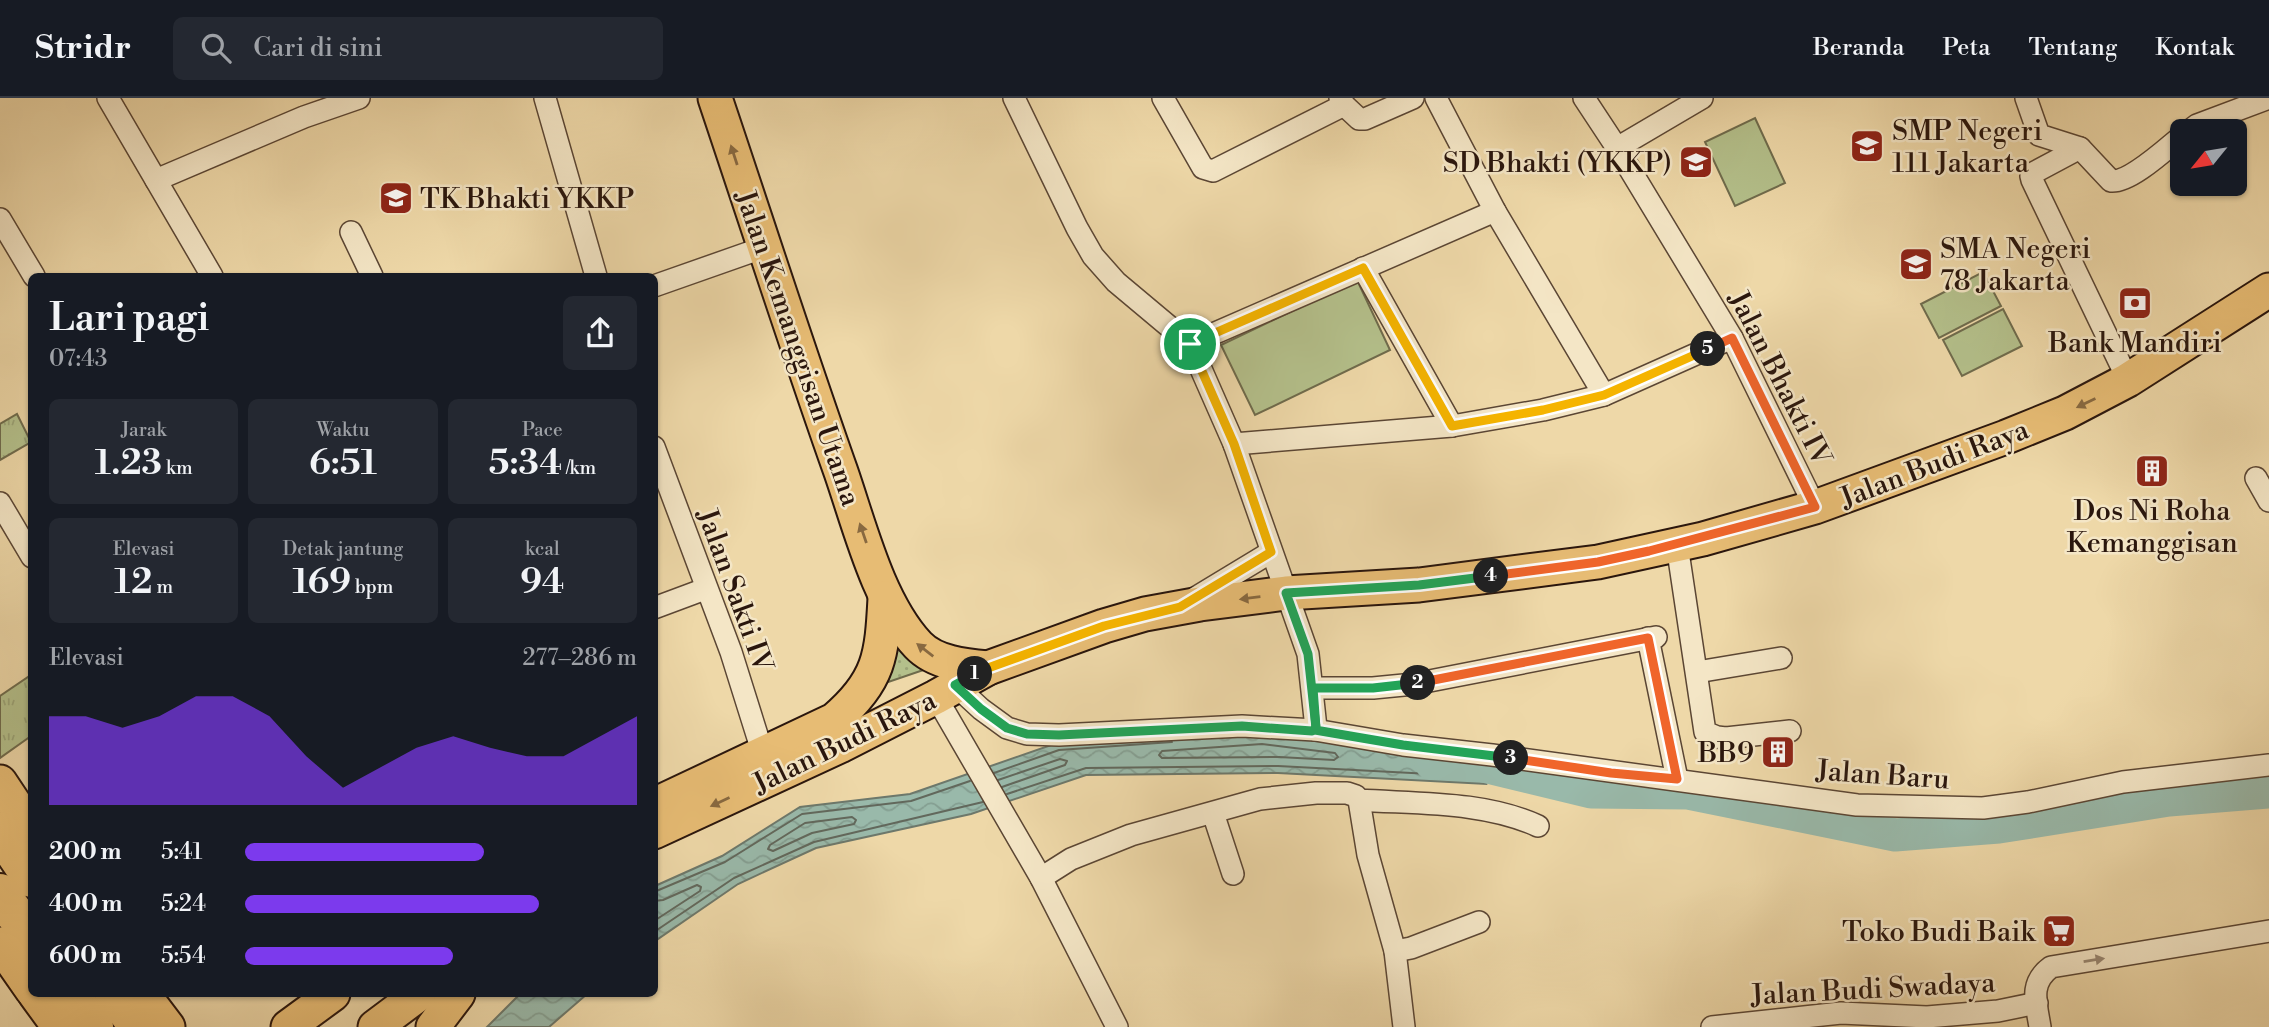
<!DOCTYPE html>
<html lang="id">
<head>
<meta charset="utf-8">
<style>
	body { margin:0; font-family:"Libre Bodoni",serif; background:#242831; color:#f1f3f6; height:100vh; display:flex; flex-direction:column; font-size:26px; white-space:nowrap }
	* { box-sizing:border-box; margin:0 }
	p { font-size:23px; color:#9ea1a6 }
	.icon { flex:none; width:38px; height:38px; fill:none; stroke:currentColor; stroke-width:2; stroke-linecap:round; stroke-linejoin:round }
	.map { position:relative; flex:1; overflow:hidden }
	.sheet { position:absolute; left:28px; top:175px; width:630px; height:724px; display:flex; flex-direction:column; background:#171b24; border-radius:10px; box-shadow:0 2px 5px #0004 }
	.sheet>* { flex:none }
	.needle { width:46px; rotate:240deg }
	.buttons { position:absolute; left:2170px; top:21px; display:grid; gap:14px }
	.buttons a { display:grid; place-items:center; width:77px; height:77px; border-radius:10px; background:#171b24; box-shadow:0 2px 5px #0004; font-size:35px }
	.pin { position:absolute; display:grid; place-items:center; width:60px; height:60px; color:#fff; margin:-30px; border:4px solid #fff; border-radius:50%; box-shadow:0 2px 7px #0007 }
	.km { position:absolute; width:35px; height:35px; margin:-18px; border-radius:50%; background:#222; color:#fff; font-size:19px; line-height:35px; text-align:center }
	.round { display:grid; place-items:center; flex:none; width:74px; height:74px; border-radius:10px; background:#242831 }
	.overview { display:flex; align-items:center; justify-content:space-between; height:119px; padding:0 21px }
	h1 { font-size:38px; font-weight:600; line-height:52px }
	.metrics { display:grid; grid-template-columns:repeat(3,1fr); gap:10px; height:119px; padding:7px 21px }
	.metrics div { display:grid; align-content:center; border-radius:10px; background:#242831; text-align:center }
	.metrics b { font-size:35px; font-weight:600 }
	.metrics small { font-size:19px; font-weight:400 }
	.metrics p { font-size:19px }
	.chart { height:196px; padding:14px 21px }
	.chart p { display:flex; justify-content:space-between }
	.chart svg { width:100%; height:126px; margin-top:7px; fill:#7c3aed; opacity:.7 }
	ul { padding:0 21px; list-style:none; font-size:23px }
	li { display:grid; grid-template-columns:112px 84px 1fr; align-items:center; height:52px }
	li i { height:18px; border-radius:9px; background:#7c3aed }
	header { display:flex; align-items:center; gap:42px; box-sizing:border-box; height:98px; padding:0 35px; background:#171b24; border-bottom:2px solid #363941 }
	header strong { font-size:33px }
	nav { display:flex; gap:38px; margin-inline-start:auto; font-size:24px }
	.search { width:490px; height:63px; background:#242831; display:flex; align-items:center; gap:18px; box-sizing:border-box; padding:0 24px; border-radius:10px; color:#9ea1a6; font-size:26px }
	.map>svg:first-child { display:block }
	.grass { fill:url(#grass-tufts); stroke:#6f6b4c; stroke-width:2 }
	.park { fill:url(#park-dots); stroke:#6f6b4c; stroke-width:2 }
	.pitch { fill:#b4c08b; stroke:#6f6b4c; stroke-width:2 }
	.water { fill:url(#water-waves); stroke:#6d786b; stroke-width:2 }
	.lines { fill:none; stroke-linecap:round; stroke-linejoin:round }
	.shore { stroke:#62685c; stroke-width:2 }
	.river { stroke:#99b9aa; stroke-width:33 }
	.street-casing { stroke:#5b4634; stroke-width:24 }
	.primary-casing { stroke:#2a160d; stroke-width:37 }
	.highway-casing { stroke:#2a160d; stroke-width:42 }
	.street { stroke:#f4e6c6; stroke-width:21 }
	.primary { stroke:#e7bc74; stroke-width:33 }
	.highway { stroke:#e7bc74; stroke-width:38 }
	.oneway { fill:#886940 }
	.oneway2 { fill:#998873 }
	.split-1-casing { stroke:#fff; stroke-width:14 }
	.split-2-casing { stroke:#fff; stroke-width:14 }
	.split-3-casing { stroke:#fff; stroke-width:14 }
	.split-4-casing { stroke:#fff; stroke-width:14 }
	.split-5-casing { stroke:#fff; stroke-width:14 }
	.split-6-casing { stroke:#fff; stroke-width:14 }
	.split-1 { stroke:#f5b400; stroke-width:9 }
	.split-2 { stroke:#22a559; stroke-width:9 }
	.split-3 { stroke:#f0652b; stroke-width:9 }
	.split-4 { stroke:#22a559; stroke-width:9 }
	.split-5 { stroke:#f0652b; stroke-width:9 }
	.split-6 { stroke:#f5b400; stroke-width:9 }
	.labels { text-anchor:middle; stroke-width:5; stroke-linejoin:round; paint-order:stroke }
	.poi-label { font-size:28px; fill:#2a160d; stroke:#f4e6c6; text-anchor:start }
	.street-label { font-size:28px; fill:#2a160d; stroke:#f4e6c6 }
</style>
</head>
<body>
<header>
<strong>Stridr</strong>
<div class="search"><svg class="icon" aria-label="search" viewBox="0 0 24 24"><circle cx="10" cy="10" r="6"/><path d="M15 15l6 6"/></svg>Cari di sini</div>
<nav><a>Beranda</a><a>Peta</a><a>Tentang</a><a>Kontak</a></nav>
</header>
<div class="map">
<svg width="2269" height="929" viewBox="0 0 2269 929">
	<defs>
		<pattern id="grass-tufts" width="24" height="20" patternUnits="userSpaceOnUse" patternTransform="scale(1.75)"><rect width="24" height="20" fill="#b4c08b"/><path d="M3 7l-1-3M5 7V3M7 7l1-3M15 17l-1-3M17 17v-4M19 17l1-3" fill="none" stroke="#9ba477"/></pattern>
		<pattern id="park-dots" width="8" height="8" patternUnits="userSpaceOnUse" patternTransform="scale(1.75)"><rect width="8" height="8" fill="#b4c08b"/><path d="M2 2h.1M6 6h.1" fill="none" stroke="#9ba477" stroke-width="1.8" stroke-linecap="round"/></pattern>
		<pattern id="water-waves" width="16" height="10" patternUnits="userSpaceOnUse" patternTransform="scale(1.75)"><rect width="16" height="10" fill="#99b9aa"/><path d="M0 5q4-4 8 0t8 0" fill="none" stroke="#849e91"/></pattern>
	</defs>
	<rect width="100%" height="100%" fill="#eed8a8"/>
	<filter id="stains"><feTurbulence type="fractalNoise" baseFrequency=".00286" numOctaves="4"/><feColorMatrix values="0 0 0 0 .2 0 0 0 0 .09 0 0 0 0 .02 0 0 0 .5 -.17"/></filter>
	<radialGradient id="worn" r=".72"><stop offset=".6" stop-color="#630" stop-opacity="0"/><stop offset="1" stop-color="#630" stop-opacity=".3"/></radialGradient>
	<!-- grass -->
	<g class="grass">
		<path d="M 17,316 L 31,344 L 0,362 L 0,326 Z"/>
		<path d="M 31,577 L 31,638 L 0,660 L 0,598 Z"/>
	</g>
	<!-- park -->
	<path class="park" d="M 888,542 L 938,567 L 859,594 Z"/>
	<!-- pitch -->
	<g class="pitch">
		<path d="M 1755,20 L 1785,85 L 1735,108 L 1705,44 Z"/>
		<path d="M 1983,174 L 2001,208 L 1939,240 L 1921,206 Z"/>
		<path d="M 1357,182 L 1390,252 L 1255,317 L 1221,247 Z"/>
		<path d="M 2003,211 L 2022,248 L 1962,278 L 1943,242 Z"/>
	</g>
	<!-- water -->
	<g class="water">
		<path d="M 1262,630 L 1473,656 L 1486,686 L 1278,675 L 1086,677 L 971,716 L 816,750 L 738,786 L 655,843 L 655,788 L 722,758 L 800,709 L 910,696 L 1057,645 Z"/>
		<path d="M 520,896 L 587,896 L 549,929 L 487,929 Z"/>
	</g>
	<g class="lines">
		<!-- shore -->
		<g class="shore">
			<path d="M 1262,646 L 1335,655 L 1338,659 L 1334,662 L 1279,659 L 1162,660 L 1159,657 L 1162,653 Z"/>
			<path d="M 994,675 L 1059,652 L 1172,644"/>
			<path d="M 998,682 L 1060,661 L 1067,663 L 1065,667 L 1002,689"/>
			<path d="M 1007,696 L 1086,670 L 1278,668 L 1469,678 L 1473,675 L 1470,667"/>
			<path d="M 852,719 L 856,722 L 854,726 L 812,735 L 773,753 L 768,751 L 770,747 L 805,725 Z"/>
			<path d="M 654,794 L 725,764 L 802,716 L 911,703 L 970,683"/>
			<path d="M 654,803 L 663,802 L 697,787 L 701,789 L 700,793 L 654,823"/>
			<path d="M 654,834 L 734,780 L 814,744 L 983,704"/>
		</g>
		<!-- river -->
		<path class="river" d="M 1431,665 L 1475,666 L 1591,694 L 1688,695 L 1895,737 L 1999,729 L 2169,702 L 2269,694"/>
		<!-- street casing -->
		<g class="street-casing">
			<g id="street">
				<path d="M 108,0 L 212,178"/>
				<path d="M 545,0 L 596,178"/>
				<path d="M 1014,0 L 1077,130 L 1093,158 L 1116,184 L 1190,246 L 1234,346 L 1308,556 L 1316,630 L 1315,632"/>
				<path d="M 1163,0 L 1203,70 L 1213,73 L 1344,7 L 1340,0"/>
				<path d="M 1436,0 L 1495,113 L 1604,297"/>
				<path d="M 1584,0 L 1617,50 L 1732,240 L 1815,409"/>
				<path d="M 2026,0 L 2039,37 L 2080,50 L 2111,83 C 2130,85 2167,50 2182,38"/>
				<path d="M 1344,7 L 1359,21 L 1365,21 L 1413,0"/>
				<path d="M 2189,33 L 2197,27 L 2269,0"/>
				<path d="M 1617,50 L 1702,0"/>
				<path d="M 2080,50 L 2035,74 L 2031,78 L 2032,82 L 2128,282"/>
				<path d="M 156,82 L 304,19 L 359,0"/>
				<path d="M 0,121 L 34,178"/>
				<path d="M 351,134 L 372,178"/>
				<path d="M 1363,170 L 1452,328"/>
				<path d="M 654,188 L 765,149"/>
				<path d="M 1190,246 L 1495,113"/>
				<path d="M 1234,346 L 1452,328 L 1543,312 L 1604,297 L 1732,240"/>
				<path d="M 654,349 L 731,554 L 763,656"/>
				<path d="M 2256,380 L 2269,403"/>
				<path d="M 0,405 L 32,459"/>
				<path d="M 1677,447 L 1705,634 L 1717,639 L 1726,640 L 1790,633"/>
				<path d="M 1195,500 L 1271,454"/>
				<path d="M 654,510 L 705,491"/>
				<path d="M 1648,540 L 1677,681"/>
				<path d="M 1697,574 L 1781,560"/>
				<path d="M 955,587 L 981,611 L 1007,630 L 1027,636 L 1059,637 L 1242,628 L 1315,632 L 1403,647 L 1492,657 L 1857,707 L 1983,710 L 2028,704 L 2123,684 L 2269,667"/>
				<path d="M 1313,590 L 1373,590 L 1414,586 L 1656,539"/>
				<path d="M 936,599 L 1041,780 L 1117,929"/>
				<path d="M 1359,702 L 1368,757 L 1395,853 L 1404,929"/>
				<path d="M 1213,715 L 1233,776"/>
				<path d="M 1041,780 L 1071,761 L 1131,737 L 1260,701 L 1316,695 L 1347,695 L 1356,698 L 1359,702 C 1417,706 1484,703 1538,728"/>
				<path d="M 1395,853 L 1411,850 L 1479,824"/>
				<path d="M 1712,929 L 1841,915 L 1927,919 L 1998,913 L 2037,905"/>
				<path d="M 2040,929 C 2036,904 2029,885 2051,869 L 2269,833"/>
			</g>
		</g>
		<!-- primary casing -->
		<g class="primary-casing">
			<g id="primary">
				<path d="M 715,0 C 757,125 797,250 841,374 C 860,429 878,504 918,547 C 935,565 965,568 988,570"/>
				<path d="M 0,684 L 32,732"/>
				<path d="M 654,707 L 834,622 C 880,583 882,557 885,500"/>
				<path d="M 654,734 L 840,648 L 936,599 L 988,570 L 1104,528 L 1145,516 L 1200,506 L 1286,495 L 1419,487 L 1598,464 L 1703,441 L 1815,409 L 2006,339 L 2065,315 L 2128,282 L 2269,192"/>
				<path d="M 0,846 L 32,892"/>
				<path d="M 35,896 L 59,929"/>
				<path d="M 143,896 L 168,929"/>
				<path d="M 288,929 L 333,896"/>
				<path d="M 375,929 L 419,896"/>
				<path d="M 433,929 L 458,896"/>
			</g>
		</g>
		<!-- highway casing -->
		<g class="highway-casing">
			<g id="highway">
				<path d="M 0,733 L 32,780"/>
				<path d="M 0,795 L 32,840"/>
				<path d="M 70,896 L 94,929"/>
				<path d="M 114,896 L 139,929"/>
			</g>
		</g>
		<!-- street -->
		<use href="#street" class="street"/>
		<!-- primary -->
		<use href="#primary" class="primary"/>
		<!-- highway -->
		<use href="#highway" class="highway"/>
	</g>
	<!-- one-way arrows -->
	<defs><path id="oneway-solid" d="M-6-.8H1V-3.2L6.5 0L1 3.2V.8H-6Z" transform="scale(1.75)"/></defs>
	<g class="oneway">
		<use href="#oneway-solid" transform="translate(734 57) rotate(-108)"/>
		<use href="#oneway-solid" transform="translate(2086 305) rotate(154)"/>
		<use href="#oneway-solid" transform="translate(863 435) rotate(-109)"/>
		<use href="#oneway-solid" transform="translate(1250 500) rotate(173)"/>
		<use href="#oneway-solid" transform="translate(925 552) rotate(-142)"/>
		<use href="#oneway-solid" transform="translate(720 704) rotate(155)"/>
	</g>
	<use class="oneway2" href="#oneway-solid" transform="translate(2094 862) rotate(-9)"/>
	<g class="lines">
		<!-- split-1 casing -->
		<g class="split-1-casing">
			<path id="split-1" d="M 975,576 L 988,570 L 1104,528 L 1180,509 L 1271,454 L 1234,346 L 1190,246"/>
		</g>
		<!-- split-2 casing -->
		<g class="split-2-casing">
			<path id="split-2" d="M 975,576 L 955,587 L 981,611 L 1007,630 L 1027,636 L 1059,637 L 1242,628 L 1312,633 L 1316,630 L 1313,590 L 1373,590 L 1418,585"/>
		</g>
		<!-- split-3 casing -->
		<g class="split-3-casing">
			<path id="split-3" d="M 1418,585 L 1648,540 L 1677,681 L 1611,675 L 1511,660"/>
		</g>
		<!-- split-4 casing -->
		<g class="split-4-casing">
			<path id="split-4" d="M 1491,478 L 1419,487 L 1286,495 L 1308,556 L 1316,630 L 1315,632 L 1403,647 L 1511,660"/>
		</g>
		<!-- split-5 casing -->
		<g class="split-5-casing">
			<path id="split-5" d="M 1491,478 L 1598,464 L 1649,453 L 1815,409 L 1732,240 L 1708,251"/>
		</g>
		<!-- split-6 casing -->
		<g class="split-6-casing">
			<path id="split-6" d="M 1190,246 L 1363,170 L 1452,328 L 1543,312 L 1604,297 L 1708,251"/>
		</g>
		<!-- split-1 -->
		<use href="#split-1" class="split-1"/>
		<!-- split-2 -->
		<use href="#split-2" class="split-2"/>
		<!-- split-3 -->
		<use href="#split-3" class="split-3"/>
		<!-- split-4 -->
		<use href="#split-4" class="split-4"/>
		<!-- split-5 -->
		<use href="#split-5" class="split-5"/>
		<!-- split-6 -->
		<use href="#split-6" class="split-6"/>
	</g>
	<!-- icons -->
	<defs>
		<g id="school-square" transform="scale(1.75)"><rect x="-9" y="-9" width="18" height="18" rx="4" fill="#8f2418" stroke="#f4e6c6"/><path d="M0-5L7-2L0 1L-7-2ZM-4 1L0 2.5L4 1V4Q0 6-4 4Z" fill="#fff"/></g>
		<g id="bank-square" transform="scale(1.75)"><rect x="-9" y="-9" width="18" height="18" rx="4" fill="#8f2418" stroke="#f4e6c6"/><path d="M-6-4H6V4H-6ZM0-2.3a2.3 2.3 0 1 0 0 4.6a2.3 2.3 0 1 0 0-4.6Z" fill="#fff"/></g>
		<g id="building-square" transform="scale(1.75)"><rect x="-9" y="-9" width="18" height="18" rx="4" fill="#8f2418" stroke="#f4e6c6"/><path d="M-4-6H4V6H1V3H-1V6H-4ZM-2.5-4.3h1.7v1.8h-1.7ZM.8-4.3h1.7v1.8H.8ZM-2.5-1h1.7V.8h-1.7ZM.8-1h1.7V.8H.8Z" fill="#fff"/></g>
		<g id="supermarket-square" transform="scale(1.75)"><rect x="-9" y="-9" width="18" height="18" rx="4" fill="#8f2418" stroke="#f4e6c6"/><path d="M-6-5.5h2.5l.6 2H6L4.5 2H-2.5L-4.4-4H-6ZM-1.5 3.2a1.3 1.3 0 1 0 .1 0ZM3 3.2a1.3 1.3 0 1 0 .1 0Z" fill="#fff"/></g>
	</defs>
	<g fill-rule="evenodd">
		<use href="#school-square" x="1867" y="48"/>
		<use href="#school-square" x="1696" y="64"/>
		<use href="#school-square" x="396" y="100"/>
		<use href="#school-square" x="1916" y="166"/>
		<use href="#bank-square" x="2135" y="205"/>
		<use href="#building-square" x="2152" y="373"/>
		<use href="#building-square" x="1778" y="654"/>
		<use href="#supermarket-square" x="2059" y="833"/>
	</g>
	<g class="labels">
		<!-- poi labels -->
		<g class="poi-label">
			<text x="1892" y="42">SMP Negeri<tspan x="1892" dy="32">111 Jakarta</tspan></text>
			<text x="1672" y="74" text-anchor="end">SD Bhakti (YKKP)</text>
			<text x="420" y="110">TK Bhakti YKKP</text>
			<text x="1940" y="160">SMA Negeri<tspan x="1940" dy="32">78 Jakarta</tspan></text>
			<text x="2135" y="254" text-anchor="middle">Bank Mandiri</text>
			<text x="2152" y="422" text-anchor="middle">Dos Ni Roha<tspan x="2152" dy="32">Kemanggisan</tspan></text>
			<text x="1754" y="664" text-anchor="end">BB9</text>
			<text x="2035" y="843" text-anchor="end">Toko Budi Baik</text>
		</g>
		<!-- street labels -->
		<g class="street-label">
			<text transform="translate(799 250) rotate(71)" y="10">Jalan Kemanggisan Utama</text>
			<text transform="translate(1781 280) rotate(63)" y="10">Jalan Bhakti IV</text>
			<text transform="translate(1934 365) rotate(-21)" y="10">Jalan Budi Raya</text>
			<text transform="translate(736 492) rotate(70)" y="10">Jalan Sakti IV</text>
			<text transform="translate(844 643) rotate(-26)" y="10">Jalan Budi Raya</text>
			<text transform="translate(1883 676) rotate(4)" y="10">Jalan Baru</text>
			<text transform="translate(1873 890) rotate(-3)" y="10">Jalan Budi Swadaya</text>
		</g>
	</g>
	<rect width="100%" height="100%" filter="url(#stains)"/>
	<rect width="100%" height="100%" fill="url(#worn)"/>
</svg>
<div class="buttons">
<a><svg class="needle" viewBox="-14 -14 28 28"><path d="M0-13l5 13h-10z" fill="#e53935"/><path d="M0 13l5-13h-10z" fill="#9ea1a6"/></svg></a>
</div>
<div class="pin" style="left:1190px;top:246px;background:#1e9e55"><svg class="icon" aria-label="arrive" viewBox="0 0 24 24"><path d="M6 21V4h12l-3 4 3 4H6"/></svg></div>
<b class="km" style="left:975px;top:576px">1</b>
<b class="km" style="left:1418px;top:585px">2</b>
<b class="km" style="left:1511px;top:660px">3</b>
<b class="km" style="left:1491px;top:478px">4</b>
<b class="km" style="left:1708px;top:251px">5</b>
<section class="sheet">
<div class="overview"><div><h1>Lari pagi</h1><p>07:43</p></div><a class="round"><svg class="icon" aria-label="share" viewBox="0 0 24 24"><path d="M12 15V3M7 8l5-5 5 5M5 13v7h14v-7"/></svg></a></div>
<div class="metrics">
<div><p>Jarak</p><b>1.23<small> km</small></b></div>
<div><p>Waktu</p><b>6:51</b></div>
<div><p>Pace</p><b>5:34<small> /km</small></b></div>
</div>
<div class="metrics">
<div><p>Elevasi</p><b>12<small> m</small></b></div>
<div><p>Detak jantung</p><b>169<small> bpm</small></b></div>
<div><p>kcal</p><b>94</b></div>
</div>
<div class="chart"><p><span>Elevasi</span>277–286 m</p>
<svg viewBox="0 0 160 44" preserveAspectRatio="none"><path d="M0 44V13L10 13L20 17L30 13L40 6L50 6L60 13L70 27L80 38L90 31L100 24L110 20L120 24L130 27L140 27L150 20L160 13V44z"/></svg>
</div>
<ul>
<li><b>200 m</b>5:41<i style="width:61%"></i></li>
<li><b>400 m</b>5:24<i style="width:75%"></i></li>
<li><b>600 m</b>5:54<i style="width:53%"></i></li>
</ul>
</section>
</div>
</body>
</html>
